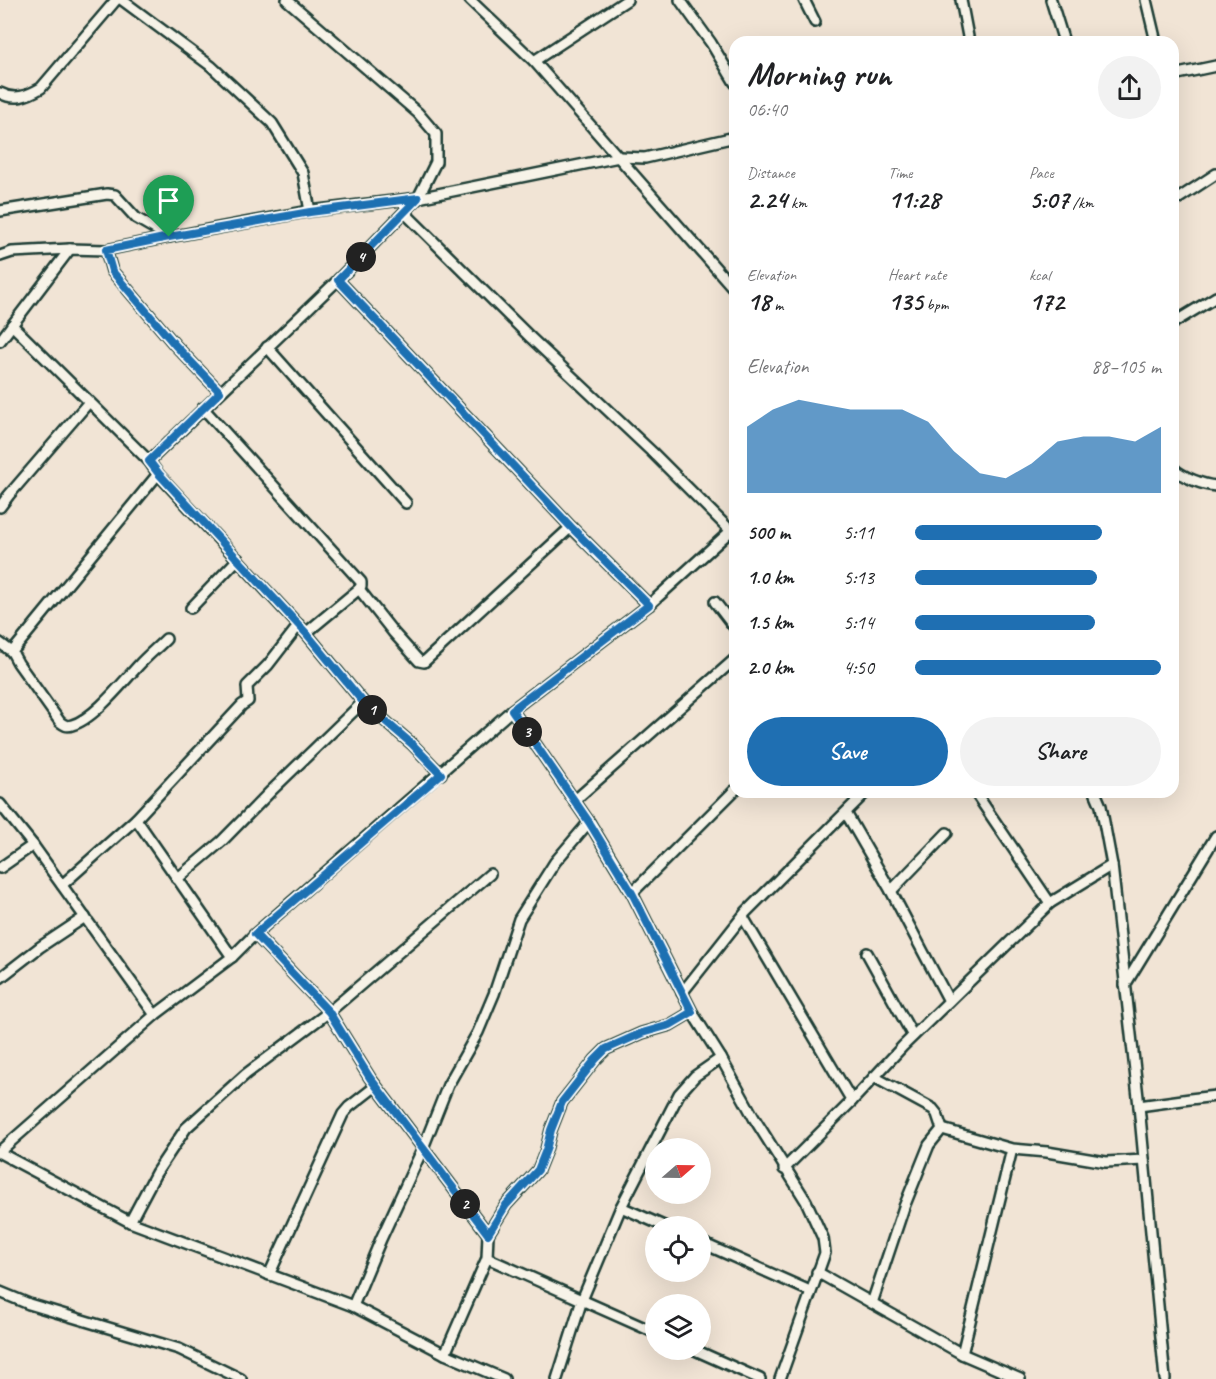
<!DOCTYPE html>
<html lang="en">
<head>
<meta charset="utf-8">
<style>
	body { margin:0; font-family:Caveat,sans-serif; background:#f2f2f2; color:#202124; height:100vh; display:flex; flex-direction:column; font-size:22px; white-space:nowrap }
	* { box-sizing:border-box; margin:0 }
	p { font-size:20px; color:#757577 }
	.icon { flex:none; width:33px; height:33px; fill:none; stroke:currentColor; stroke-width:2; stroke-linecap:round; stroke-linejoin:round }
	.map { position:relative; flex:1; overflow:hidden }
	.details { position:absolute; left:729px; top:36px; width:450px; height:762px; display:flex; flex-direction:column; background:#fff; border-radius:18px; box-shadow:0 6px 24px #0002 }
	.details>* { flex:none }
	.needle { width:39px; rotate:70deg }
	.tools { position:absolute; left:645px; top:1138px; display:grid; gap:12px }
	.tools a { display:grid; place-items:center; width:66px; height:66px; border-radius:50%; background:#fff; box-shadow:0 6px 24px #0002; font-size:30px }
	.pin { position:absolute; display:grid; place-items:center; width:51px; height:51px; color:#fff; margin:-62px -26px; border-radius:50% 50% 50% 0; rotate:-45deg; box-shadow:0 0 6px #0007 }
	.pin .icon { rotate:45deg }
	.km { position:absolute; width:30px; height:30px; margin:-15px; border-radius:50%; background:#222; color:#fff; font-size:16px; line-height:30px; text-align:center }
	.round { display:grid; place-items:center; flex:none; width:63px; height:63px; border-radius:32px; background:#f2f2f2 }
	.head { display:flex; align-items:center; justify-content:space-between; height:102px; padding:0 18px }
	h1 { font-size:33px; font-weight:800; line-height:45px }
	.stats { display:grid; grid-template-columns:repeat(3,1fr); gap:9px; height:102px; padding:6px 18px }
	.stats div { display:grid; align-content:center }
	.stats b { font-size:26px; font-weight:800 }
	.stats small { font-size:16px; font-weight:400 }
	.stats p { font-size:16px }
	.chart { height:168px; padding:12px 18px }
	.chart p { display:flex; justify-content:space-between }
	.chart svg { width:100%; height:108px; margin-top:6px; fill:#1f6fb2; opacity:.7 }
	.primary-button { display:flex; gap:12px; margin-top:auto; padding:12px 18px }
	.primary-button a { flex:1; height:69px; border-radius:36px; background:#1f6fb2; color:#fff; font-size:24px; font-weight:800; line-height:69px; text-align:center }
	.primary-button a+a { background:#f2f2f2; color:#202124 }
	ul { padding:0 18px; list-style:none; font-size:20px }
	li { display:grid; grid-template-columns:96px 72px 1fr; align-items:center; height:45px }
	li i { height:15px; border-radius:8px; background:#1f6fb2 }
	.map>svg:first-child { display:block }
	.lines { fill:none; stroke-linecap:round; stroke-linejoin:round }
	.street-casing { stroke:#1f3d34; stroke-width:14 }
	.street { stroke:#f7f3e8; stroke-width:9 }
	.route-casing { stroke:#fff; stroke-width:12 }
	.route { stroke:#1f6fb2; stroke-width:8 }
</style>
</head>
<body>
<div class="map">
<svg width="1216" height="1379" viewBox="0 0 1216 1379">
	<rect width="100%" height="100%" fill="#f1e4d5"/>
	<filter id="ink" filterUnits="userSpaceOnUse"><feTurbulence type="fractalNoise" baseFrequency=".0167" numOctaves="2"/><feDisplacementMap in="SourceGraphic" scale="12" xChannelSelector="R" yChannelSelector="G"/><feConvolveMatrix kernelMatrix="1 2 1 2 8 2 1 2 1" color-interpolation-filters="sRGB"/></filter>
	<g filter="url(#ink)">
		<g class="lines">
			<!-- street casing -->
			<g class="street-casing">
				<g id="street">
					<path d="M 122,0 L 211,66 L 272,123 L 303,173 L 310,211"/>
					<path d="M 470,0 L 534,61 L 735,290"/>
					<path d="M 680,0 L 711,43 L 735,83"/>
					<path d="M 804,0 L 815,22"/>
					<path d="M 961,0 L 969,42"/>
					<path d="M 1051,0 L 1064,42"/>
					<path d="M 1146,0 L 1156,42"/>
					<path d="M 534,61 L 627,0"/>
					<path d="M 1173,75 L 1216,66"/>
					<path d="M 0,93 C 15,101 27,96 41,88 L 116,0"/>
					<path d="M 1173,202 L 1216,174"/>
					<path d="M 0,211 L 107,194 L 115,195 L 136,218 L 169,237"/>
					<path d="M 405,213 L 531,338 L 652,452 L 731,531"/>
					<path d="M 106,250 L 112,271 L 175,345 L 220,392"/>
					<path d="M 0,256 L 12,252 L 70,249 L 106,250 L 169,237 L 310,211 L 418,198 L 619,157 L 645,158 L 735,137"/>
					<path d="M 338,280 L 571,527 L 649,605"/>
					<path d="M 1173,323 L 1216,297"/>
					<path d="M 12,325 L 149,461 L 158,474 L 306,633 L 363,702 L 412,744 L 441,774"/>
					<path d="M 0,341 L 70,249"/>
					<path d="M 267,347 L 406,503"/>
					<path d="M 203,408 L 361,582 L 361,586 L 359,589 L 306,633"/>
					<path d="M 149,461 L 338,280 L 418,198 L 436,162 L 436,134 L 418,113 L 287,0"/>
					<path d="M 1173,468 C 1182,477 1203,485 1216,486"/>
					<path d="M 0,507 L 9,495 L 89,402"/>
					<path d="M 359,589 L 393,632 L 419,661 L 424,662 L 571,527"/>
					<path d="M 715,602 L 735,628"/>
					<path d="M 191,608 L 238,559"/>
					<path d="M 0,643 L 12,652 L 158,474"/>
					<path d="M 12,652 L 18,663 L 60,722 C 64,725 67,727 72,725 C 94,719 123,682 138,666 C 147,656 157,648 166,639"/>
					<path d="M 512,710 L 589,822 L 632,893 L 692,1012 L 721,1058 L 754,1118 L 806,1201 L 823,1238 L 825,1253 L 780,1379"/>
					<path d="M 975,792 L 1050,903"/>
					<path d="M 1095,792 L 1101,806 L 1112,865 L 1139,1106 L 1165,1379"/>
					<path d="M 574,801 L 735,659"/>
					<path d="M 0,804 L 33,845 L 155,1015"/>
					<path d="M 846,813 L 891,891 L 949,1001"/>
					<path d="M 136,819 L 232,957"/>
					<path d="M 0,868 L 33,845"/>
					<path d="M 177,879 L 222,841 L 271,791 L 363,702"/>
					<path d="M 62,885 L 136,819 L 242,705 L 248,701 L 247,686 L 268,665 L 299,625"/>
					<path d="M 891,891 L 947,833"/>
					<path d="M 632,893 L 735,790"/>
					<path d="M 743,917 L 852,1101"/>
					<path d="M 255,934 L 329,1012 L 370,1078 L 488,1234"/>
					<path d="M 867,953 L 913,1036"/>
					<path d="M 0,978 L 40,947 L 85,917"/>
					<path d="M 1125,985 L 1216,836"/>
					<path d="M 682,993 L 746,912 L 866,792"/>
					<path d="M 874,1077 L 933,1109 L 937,1114 L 942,1129"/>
					<path d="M 1139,1106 L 1190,1099 L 1216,1096"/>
					<path d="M 942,1129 L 1012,1149 L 1047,1152 L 1106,1162 L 1144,1160"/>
					<path d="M 0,1151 L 155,1015 L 232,957 L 255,934 L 512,710 L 649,605 L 735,527"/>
					<path d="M 0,1153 L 130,1222 L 353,1306 L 445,1354 L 504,1379"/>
					<path d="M 784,1169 L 852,1101 L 903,1046 L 1050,903 L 1112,865"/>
					<path d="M 621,1207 L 666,1227"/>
					<path d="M 130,1222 L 156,1173 L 186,1128 L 246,1074 L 329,1012 L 490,874"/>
					<path d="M 700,1242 L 810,1291"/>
					<path d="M 487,1258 L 656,1333"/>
					<path d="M 817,1272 L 962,1354 L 1020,1379"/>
					<path d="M 269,1275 L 343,1114 L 349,1107 L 376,1086"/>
					<path d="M 0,1292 L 29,1304 L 179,1349 L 241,1379"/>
					<path d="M 872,1303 L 904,1207 L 929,1145 L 942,1129"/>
					<path d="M 353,1306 L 381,1239 L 423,1148 L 448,1085 L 478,1032 L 494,994 L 519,919 L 555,862 L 589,822"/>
					<path d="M 695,1350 L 760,1379"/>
					<path d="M 445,1354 L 487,1258 L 488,1234 L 506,1205 L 538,1170 L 546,1150 L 551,1130 L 562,1102 L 595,1060 L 606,1049 L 642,1033 L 670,1025 L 692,1012"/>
					<path d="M 962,1354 L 1012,1149"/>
					<path d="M 557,1379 L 582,1300 L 621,1207 L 679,1094 L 695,1076 L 721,1058"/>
				</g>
			</g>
			<!-- street -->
			<use href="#street" class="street"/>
		</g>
	</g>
	<g class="lines" filter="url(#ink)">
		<!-- route casing -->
		<g class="route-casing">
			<path id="route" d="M 418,198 L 338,280 L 571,527 L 649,605 L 512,710 L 589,822 L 632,893 L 692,1012 L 670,1025 L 642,1033 L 606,1049 L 595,1060 L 562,1102 L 551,1130 L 546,1150 L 538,1170 L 506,1205 L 488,1234 L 370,1078 L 329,1012 L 255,934 L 441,774 L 412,744 L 363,702 L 306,633 L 159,474 L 149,461 L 220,392 L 175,345 L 112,271 L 106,250 L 169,237 L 310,212 Z"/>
		</g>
		<!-- route -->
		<use href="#route" class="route"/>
	</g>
</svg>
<div class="tools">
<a><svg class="needle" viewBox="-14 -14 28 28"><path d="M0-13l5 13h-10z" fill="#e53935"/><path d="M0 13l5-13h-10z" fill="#757577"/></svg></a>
<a><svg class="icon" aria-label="locate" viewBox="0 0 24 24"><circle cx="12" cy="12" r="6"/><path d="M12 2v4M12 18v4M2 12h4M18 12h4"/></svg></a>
<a><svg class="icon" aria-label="layers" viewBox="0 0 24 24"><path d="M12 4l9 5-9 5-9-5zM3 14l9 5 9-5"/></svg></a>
</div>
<div class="pin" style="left:169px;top:237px;background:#1e9e55"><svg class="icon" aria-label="arrive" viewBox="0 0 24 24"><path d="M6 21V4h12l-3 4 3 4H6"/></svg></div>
<b class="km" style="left:372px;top:710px">1</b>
<b class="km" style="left:465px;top:1204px">2</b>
<b class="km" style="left:527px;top:732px">3</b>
<b class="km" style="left:361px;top:257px">4</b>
<section class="details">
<div class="head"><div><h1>Morning run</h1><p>06:40</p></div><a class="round"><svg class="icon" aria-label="share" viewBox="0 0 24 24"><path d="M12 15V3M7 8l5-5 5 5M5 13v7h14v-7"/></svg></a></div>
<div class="stats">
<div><p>Distance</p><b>2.24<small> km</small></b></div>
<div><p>Time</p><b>11:28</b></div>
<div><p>Pace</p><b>5:07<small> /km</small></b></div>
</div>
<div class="stats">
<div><p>Elevation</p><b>18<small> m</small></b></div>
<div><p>Heart rate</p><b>135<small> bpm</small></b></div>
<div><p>kcal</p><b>172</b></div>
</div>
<div class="chart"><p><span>Elevation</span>88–105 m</p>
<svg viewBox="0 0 160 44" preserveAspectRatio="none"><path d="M0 44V17L10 10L20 6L30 8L40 10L50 10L60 10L70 15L80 27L90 36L100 38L110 32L120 23L130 21L140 21L150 23L160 17V44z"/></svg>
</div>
<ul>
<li><b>500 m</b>5:11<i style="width:76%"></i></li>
<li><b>1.0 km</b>5:13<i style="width:74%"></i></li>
<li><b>1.5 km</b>5:14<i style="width:73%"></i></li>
<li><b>2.0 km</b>4:50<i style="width:100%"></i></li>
</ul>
<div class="primary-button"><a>Save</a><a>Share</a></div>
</section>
</div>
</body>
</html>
